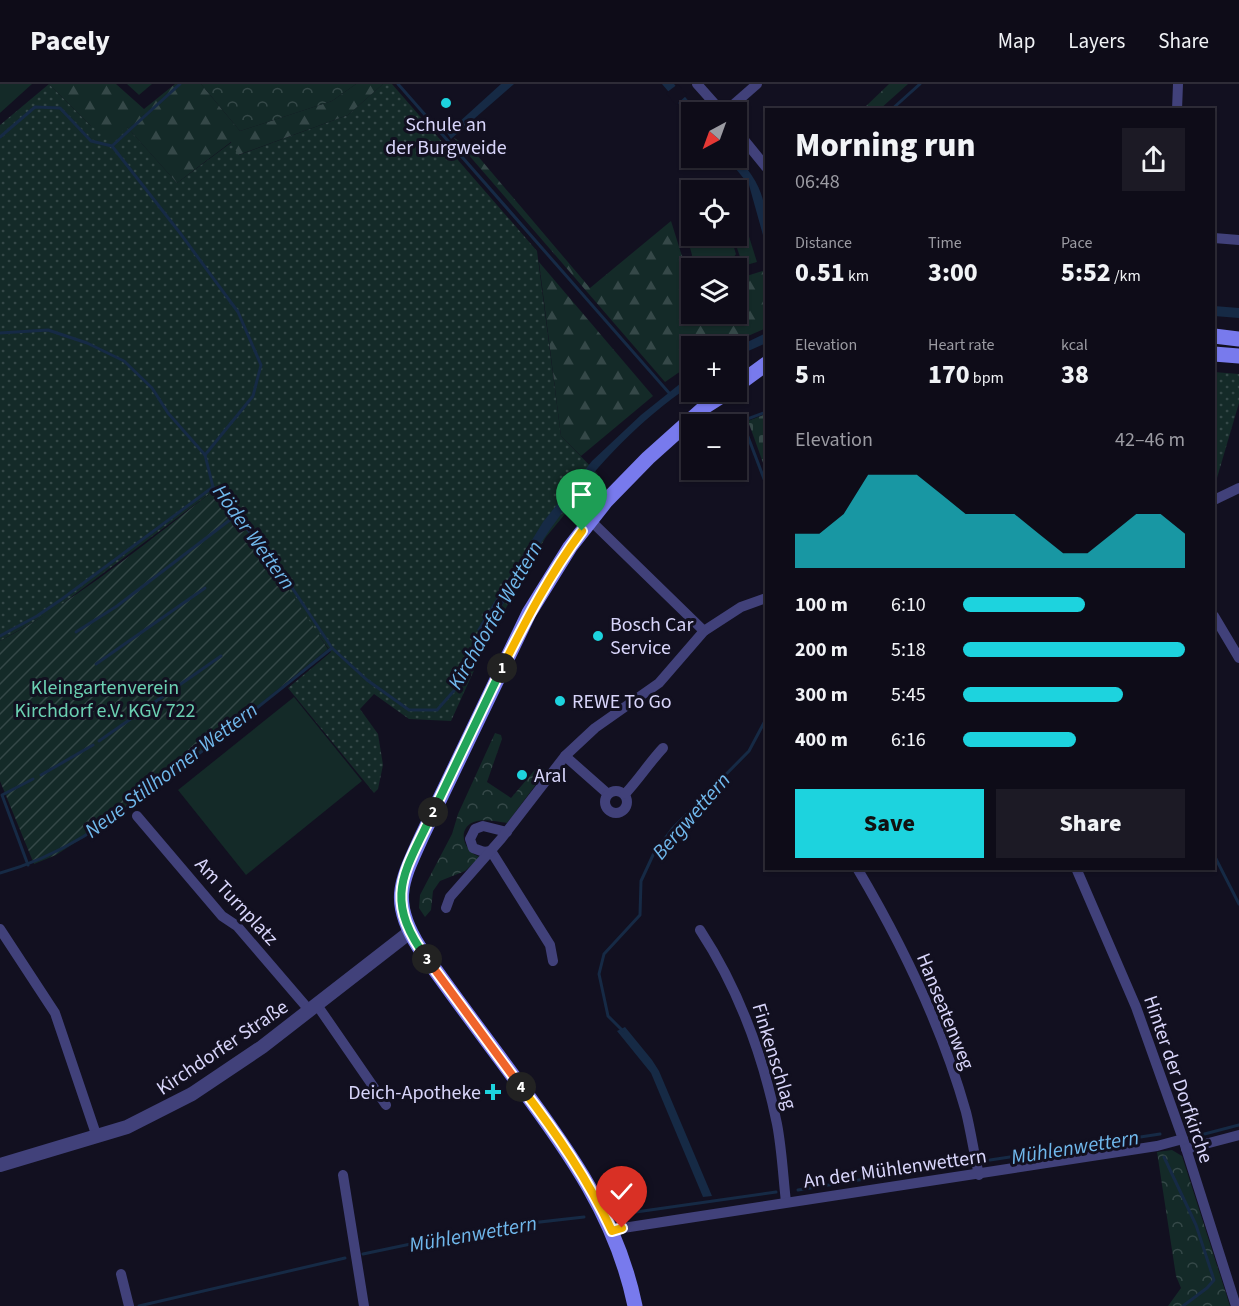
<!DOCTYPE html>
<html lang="en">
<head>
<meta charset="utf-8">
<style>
	body { margin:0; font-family:"Source Sans 3",sans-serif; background:#1c1a25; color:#f1f3f6; height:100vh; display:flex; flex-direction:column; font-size:22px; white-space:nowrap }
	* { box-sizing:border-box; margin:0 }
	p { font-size:20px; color:#9b9ba2 }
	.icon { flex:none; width:33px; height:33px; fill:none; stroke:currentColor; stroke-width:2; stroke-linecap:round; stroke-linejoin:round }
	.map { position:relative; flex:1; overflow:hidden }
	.details { position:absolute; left:765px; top:24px; width:450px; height:762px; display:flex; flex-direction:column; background:#0e0c18; border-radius:0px; box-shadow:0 2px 4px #0004,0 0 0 2px #2e2c37 }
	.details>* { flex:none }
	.needle { width:39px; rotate:221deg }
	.buttons { position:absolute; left:681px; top:18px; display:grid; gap:12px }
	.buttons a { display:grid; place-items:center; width:66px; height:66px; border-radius:0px; background:#0e0c18; box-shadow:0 2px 4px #0004,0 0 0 2px #2e2c37; font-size:30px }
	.pin { position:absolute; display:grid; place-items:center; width:51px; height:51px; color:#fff; margin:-62px -26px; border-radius:50% 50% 50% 0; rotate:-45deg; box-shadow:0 0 6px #0007 }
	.pin .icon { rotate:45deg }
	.km { position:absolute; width:30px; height:30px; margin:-15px; border-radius:50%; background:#222; color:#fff; font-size:16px; line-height:30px; text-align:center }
	.round { display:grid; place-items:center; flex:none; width:63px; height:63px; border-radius:0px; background:#1c1a25 }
	.overview { display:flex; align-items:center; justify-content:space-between; height:102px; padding:0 30px }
	h1 { font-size:33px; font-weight:800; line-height:45px }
	.figures { display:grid; grid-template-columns:repeat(3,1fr); gap:9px; height:102px; padding:6px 30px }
	.figures div { display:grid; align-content:center }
	.figures b { font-size:26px; font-weight:800 }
	.figures small { font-size:16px; font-weight:400 }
	.figures p { font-size:16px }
	.chart { height:168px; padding:12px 30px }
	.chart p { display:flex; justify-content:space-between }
	.chart svg { width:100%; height:108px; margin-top:6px; fill:#1dd3de; opacity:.7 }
	.action { display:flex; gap:12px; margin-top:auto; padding:12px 30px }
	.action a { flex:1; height:69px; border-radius:0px; background:#1dd3de; color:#111; font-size:24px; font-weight:800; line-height:69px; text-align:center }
	.action a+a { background:#1c1a25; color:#f1f3f6 }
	ul { padding:0 30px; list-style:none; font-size:20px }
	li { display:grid; grid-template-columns:96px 72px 1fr; align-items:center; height:45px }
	li i { height:15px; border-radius:8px; background:#1dd3de }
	header { display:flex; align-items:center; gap:36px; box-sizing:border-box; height:84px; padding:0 30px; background:#0e0c18; border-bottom:2px solid #2e2c37 }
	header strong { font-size:28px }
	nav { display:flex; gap:33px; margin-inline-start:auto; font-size:21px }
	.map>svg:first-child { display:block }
	.grass { fill:url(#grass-dots) }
	.forest { fill:url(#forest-firs) }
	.cemetery { fill:url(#cemetery-stones) }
	.park { fill:url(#park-crowns) }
	.garden { fill:url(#garden-furrows) }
	.pitch { fill:#142a28 }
	.water { fill:#162a45 }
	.pier { fill:#121020 }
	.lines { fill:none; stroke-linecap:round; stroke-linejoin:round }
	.stream { stroke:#162a45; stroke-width:3 }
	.minor { stroke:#41417a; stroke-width:10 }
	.tertiary { stroke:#41417a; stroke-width:14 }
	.secondary { stroke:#787aed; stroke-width:15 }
	.split-1-casing { stroke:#fff; stroke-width:12 }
	.split-2-casing { stroke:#fff; stroke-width:12 }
	.split-3-casing { stroke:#fff; stroke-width:12 }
	.split-4-casing { stroke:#fff; stroke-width:12 }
	.split-5-casing { stroke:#fff; stroke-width:12 }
	.split-1 { stroke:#f5b400; stroke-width:8 }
	.split-2 { stroke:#22a559; stroke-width:8 }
	.split-3 { stroke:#22a559; stroke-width:8 }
	.split-4 { stroke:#f0652b; stroke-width:8 }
	.split-5 { stroke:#f5b400; stroke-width:8 }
	.poi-dot { fill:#1dd3de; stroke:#121020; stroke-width:2 }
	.labels { text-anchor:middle; stroke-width:6; stroke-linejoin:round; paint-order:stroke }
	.poi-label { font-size:20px; fill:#d8d5fa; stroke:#121020; text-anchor:start }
	.park-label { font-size:20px; fill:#6bd0b2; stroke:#121020 }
	.street-label { font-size:20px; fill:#d8d5fa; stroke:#121020 }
	.water-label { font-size:21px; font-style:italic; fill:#70b8ec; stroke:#121020 }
</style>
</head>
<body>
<header>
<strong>Pacely</strong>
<nav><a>Map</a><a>Layers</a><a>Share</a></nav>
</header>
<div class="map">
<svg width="1239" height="1222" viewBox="0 0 1239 1222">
	<defs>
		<pattern id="grass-dots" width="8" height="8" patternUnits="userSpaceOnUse" patternTransform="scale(1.5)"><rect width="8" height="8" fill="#142a28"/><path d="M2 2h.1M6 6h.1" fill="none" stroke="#354848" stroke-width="1.8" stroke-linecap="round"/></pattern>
		<pattern id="forest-firs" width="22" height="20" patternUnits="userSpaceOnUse" patternTransform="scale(1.5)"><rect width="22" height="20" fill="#142a28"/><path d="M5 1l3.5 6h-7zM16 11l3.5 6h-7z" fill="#354848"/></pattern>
		<pattern id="cemetery-stones" width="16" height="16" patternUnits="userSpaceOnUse" patternTransform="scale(1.5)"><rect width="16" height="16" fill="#142a28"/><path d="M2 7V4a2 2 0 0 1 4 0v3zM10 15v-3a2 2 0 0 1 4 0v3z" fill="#354848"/></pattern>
		<pattern id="park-crowns" width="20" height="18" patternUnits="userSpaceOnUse" patternTransform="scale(1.5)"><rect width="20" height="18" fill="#142a28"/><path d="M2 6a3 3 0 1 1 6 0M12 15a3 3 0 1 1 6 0" fill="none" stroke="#354848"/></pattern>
		<pattern id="garden-furrows" width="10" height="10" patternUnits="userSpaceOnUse" patternTransform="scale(1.5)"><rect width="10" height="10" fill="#142a28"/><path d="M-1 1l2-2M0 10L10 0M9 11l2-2" fill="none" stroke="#354848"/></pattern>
	</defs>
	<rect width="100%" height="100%" fill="#121020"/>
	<!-- grass -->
	<g class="grass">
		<path d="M 49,0 L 91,42 L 127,43 L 177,99 L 232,58 L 239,71 L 348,31 L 383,0 L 392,0 L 537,167 L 561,352 L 598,390 L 546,453 L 530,479 L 481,571 L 451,637 L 409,635 L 374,610 L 360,625 L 378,650 L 383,681 L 378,705 L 374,709 L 288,604 L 331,568 L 213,407 L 54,526 L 0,557 L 0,41 Z"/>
		<path d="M 1214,288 L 1239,290 L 1239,319 L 1214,404 Z"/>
	</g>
	<!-- forest -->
	<g class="forest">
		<path d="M 49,0 L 116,0 L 144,25 L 175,0 L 201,0 L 240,47 L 332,17 L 356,0 L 383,0 L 348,31 L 238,71 L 231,58 L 177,99 L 127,43 L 112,56 L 91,42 Z"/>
		<path d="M 454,54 L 471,64 L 590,204 L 671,137 L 691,201 L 692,230 L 736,230 L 737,195 L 766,186 L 766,244 L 725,262 L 692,262 L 691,280 L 665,298 Z"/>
		<path d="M 539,178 L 653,312 L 581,372 L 561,352 Z"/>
	</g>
	<!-- cemetery -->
	<path class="cemetery" d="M 766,330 L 766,387 L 748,337 Z"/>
	<!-- park -->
	<g class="park">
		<path d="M 201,0 L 356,0 L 332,17 L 240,47 Z"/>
		<path d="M 889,0 L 908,0 L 880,25 L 863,25 Z"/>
		<path d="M 495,649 L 501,651 L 502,655 L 487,698 L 511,714 L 539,681 L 546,687 L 507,739 C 499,738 486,735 477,737 C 456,742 462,767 480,773 L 465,787 L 440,797 L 433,807 L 431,826 L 425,833 L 419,824 L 420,811 L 452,750 L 458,730 Z"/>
		<path d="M 1172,1066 L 1182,1072 L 1230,1222 L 1168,1222 L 1181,1204 L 1176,1192 L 1157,1068 Z"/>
	</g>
	<!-- garden -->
	<path class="garden" d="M 213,407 L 276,486 L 328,565 L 145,713 L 56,771 L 34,780 L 0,697 L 0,557 C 77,516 145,460 213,407 Z"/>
	<!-- pitch -->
	<g class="pitch">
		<path d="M 0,0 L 32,0 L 0,29 Z"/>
		<path d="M 127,0 L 152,0 L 139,11 Z"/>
		<path d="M 680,129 L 691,135 L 692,152 L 715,152 L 718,157 L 724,160 L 732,157 L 736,170 C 723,190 716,185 694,184 L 690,180 L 692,171 Z"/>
		<path d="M 747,146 L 757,178 L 743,182 L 733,152 Z"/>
		<path d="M 294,613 L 362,697 L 246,791 L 178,706 Z"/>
	</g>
	<!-- water -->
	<g class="water">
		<path d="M 501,0 L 514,0 L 451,55 L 447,49 Z"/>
		<path d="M 662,0 L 674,0 L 698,28 L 692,28 L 691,34 Z"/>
		<path d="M 737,72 C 765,105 767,120 766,162 L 749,101 L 727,74 Z"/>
		<path d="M 1214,222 L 1239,224 L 1239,234 L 1214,232 Z"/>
		<path d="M 766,249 L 766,259 L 737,272 L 737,263 Z"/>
		<path d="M 691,291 L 691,301 C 598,365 540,453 486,550 L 477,546 L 543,438 L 592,377 L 641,331 Z"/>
		<path d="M 625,943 L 652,976 L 659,987 L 712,1112 L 703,1113 L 651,989 L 617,947 Z"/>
	</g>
	<!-- pier -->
	<path class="pier" d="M 678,0 L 687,11 L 676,21 L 666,9 Z"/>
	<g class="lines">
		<!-- stream -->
		<g class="stream">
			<path d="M 398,0 L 670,310"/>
			<path d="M 891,26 L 920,0"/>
			<path d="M 0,53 L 35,23 L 60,24 L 91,57 L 112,62 L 180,0"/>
			<path d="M 112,62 L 180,149 L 238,228 L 261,281 L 253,312 L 205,371"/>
			<path d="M 0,249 L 48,246 L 87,259 L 124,277 L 152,304 L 168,329 L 205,371 L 213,403 L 279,484 L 332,564 L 367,596 L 409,626 L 437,626 L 459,601 L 483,545"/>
			<path d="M 766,328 L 742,337 L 766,400"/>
			<path d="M 76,548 L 117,522 L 235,432"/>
			<path d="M 0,552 L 37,532 L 62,515 L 213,403"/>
			<path d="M 96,580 L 205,504"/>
			<path d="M 99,657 L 221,572"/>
			<path d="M 41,691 L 93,661"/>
			<path d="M 1214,771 L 1239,820"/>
			<path d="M 28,781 L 2,711 L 33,695"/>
			<path d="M 0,789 C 68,770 114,733 170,692 C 225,650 278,607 332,564"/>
			<path d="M 623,947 L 608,932 L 599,890 L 604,870 L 640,831 L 641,797 L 654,769 L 673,744 L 749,667 L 766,635"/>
			<path d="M 1193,1053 L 1239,1041"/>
			<path d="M 1164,1073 L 1196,1141 L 1214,1196 L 1207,1204 L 1183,1222"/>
			<path d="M 990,1076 L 1160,1050"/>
			<path d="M 798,1106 L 968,1078"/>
			<path d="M 629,1129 L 776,1108"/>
			<path d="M 363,1170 L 487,1144 L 584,1133"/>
			<path d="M 139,1222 L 345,1174"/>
		</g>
		<!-- minor -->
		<g class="minor">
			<path d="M 697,0 L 722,28"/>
			<path d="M 1177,26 L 1178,0"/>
			<path d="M 725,28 L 757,0"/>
			<path d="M 736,46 L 766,83"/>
			<path d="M 1214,154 L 1239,156"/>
			<path d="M 1214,416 L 1239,404"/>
			<path d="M 590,436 L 704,547"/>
			<path d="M 1214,532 L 1239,574"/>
			<path d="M 565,672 L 608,710"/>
			<circle cx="616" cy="718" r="11"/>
			<path d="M 625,710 C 639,695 649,679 663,664"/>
			<path d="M 137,732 L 222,832 L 237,842 L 310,927"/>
			<path d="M 491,767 L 550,861 L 553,877"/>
			<path d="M 491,767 L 484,768 L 473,764 L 470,755 L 475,745 L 483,742 L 507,748"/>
			<path d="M 857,784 C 902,860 942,943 966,1028 C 971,1048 974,1070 979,1091"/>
			<path d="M 1076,784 L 1136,923 L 1183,1055 L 1236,1222"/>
			<path d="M 446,824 L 450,813 L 501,755 L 565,672 L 595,644 L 659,599 L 704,547 L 741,523 L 766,514"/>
			<path d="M 0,845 L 55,929 L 97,1053"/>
			<path d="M 700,846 C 738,904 763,972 777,1040 C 782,1066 783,1092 786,1118"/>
			<path d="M 317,921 L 386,1021"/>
			<path d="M 1186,1065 L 1239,1051"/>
			<path d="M 343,1091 L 364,1222"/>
			<path d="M 612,1147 L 623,1144 C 801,1115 979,1091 1157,1062 L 1183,1055"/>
			<path d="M 121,1190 L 129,1222"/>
		</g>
		<!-- tertiary -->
		<path class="tertiary" d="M 0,1081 L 127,1043 L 192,1010 L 262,963 L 410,848"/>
		<!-- secondary -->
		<g class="secondary">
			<path d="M 1214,252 L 1239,255"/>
			<path d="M 1214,270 L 1239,272"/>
			<path d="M 736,302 L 766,280"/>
			<path d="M 635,1222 C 617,1134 569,1067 516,996 C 484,952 450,908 419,863 C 390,817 401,798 422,752 L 529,529 L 570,463 L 606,417 L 648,374 L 706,322 L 728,308"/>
		</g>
	</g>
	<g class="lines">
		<!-- split-1 casing -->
		<g class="split-1-casing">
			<path id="split-1" d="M 502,584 C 526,536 550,490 582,447"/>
		</g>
		<!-- split-2 casing -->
		<g class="split-2-casing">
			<path id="split-2" d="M 433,728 L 502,584"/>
		</g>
		<!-- split-3 casing -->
		<g class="split-3-casing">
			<path id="split-3" d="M 427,875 C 382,813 404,790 433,728"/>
		</g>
		<!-- split-4 casing -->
		<g class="split-4-casing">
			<path id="split-4" d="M 427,875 L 521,1003"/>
		</g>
		<!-- split-5 casing -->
		<g class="split-5-casing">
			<path id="split-5" d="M 521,1003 C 556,1049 588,1095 612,1147 L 622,1144"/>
		</g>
		<!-- split-1 -->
		<use href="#split-1" class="split-1"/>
		<!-- split-2 -->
		<use href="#split-2" class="split-2"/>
		<!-- split-3 -->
		<use href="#split-3" class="split-3"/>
		<!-- split-4 -->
		<use href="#split-4" class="split-4"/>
		<!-- split-5 -->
		<use href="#split-5" class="split-5"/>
	</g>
	<!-- markers -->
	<g class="poi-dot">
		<circle cx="446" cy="19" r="6"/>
		<circle cx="598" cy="552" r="6"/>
		<circle cx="560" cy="617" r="6"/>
		<circle cx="522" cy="691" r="6"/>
		<path d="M490 999h6v6h6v6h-6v6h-6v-6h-6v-6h6z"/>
	</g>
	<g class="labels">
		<!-- poi labels -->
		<g class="poi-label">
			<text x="446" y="47" text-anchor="middle">Schule an<tspan x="446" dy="23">der Burgweide</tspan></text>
			<text x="610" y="547">Bosch Car<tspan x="610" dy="23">Service</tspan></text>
			<text x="572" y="624">REWE To Go</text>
			<text x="534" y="698">Aral</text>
			<text x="481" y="1015" text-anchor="end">Deich-Apotheke</text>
		</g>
		<!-- park labels -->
		<g class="park-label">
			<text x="105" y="610">Kleingartenverein<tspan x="105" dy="23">Kirchdorf e.V. KGV 722</tspan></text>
		</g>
		<!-- street labels -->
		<g class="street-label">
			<text transform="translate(237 817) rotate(47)" y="7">Am Turnplatz</text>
			<text transform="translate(946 927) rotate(68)" y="7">Hanseatenweg</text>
			<text transform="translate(222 963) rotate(-34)" y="7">Kirchdorfer Straße</text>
			<text transform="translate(775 972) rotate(73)" y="7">Finkenschlag</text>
			<text transform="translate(1179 995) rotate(71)" y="7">Hinter der Dorfkirche</text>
			<text transform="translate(895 1084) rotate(-8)" y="7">An der Mühlenwettern</text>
		</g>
		<!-- water labels -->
		<g class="water-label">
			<text transform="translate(254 453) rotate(54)" y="7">Höder Wettern</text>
			<text transform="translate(495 531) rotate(-60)" y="7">Kirchdorfer Wettern</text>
			<text transform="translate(171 686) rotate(-37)" y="7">Neue Stillhorner Wettern</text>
			<text transform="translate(691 732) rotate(-49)" y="7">Bergwettern</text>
			<text transform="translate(1075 1063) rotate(-9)" y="7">Mühlenwettern</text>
			<text transform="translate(473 1150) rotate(-10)" y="7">Mühlenwettern</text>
		</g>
	</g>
</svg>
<div class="buttons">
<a><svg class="needle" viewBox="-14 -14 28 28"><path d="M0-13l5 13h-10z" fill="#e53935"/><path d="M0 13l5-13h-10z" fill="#9b9ba2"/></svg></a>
<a><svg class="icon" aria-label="locate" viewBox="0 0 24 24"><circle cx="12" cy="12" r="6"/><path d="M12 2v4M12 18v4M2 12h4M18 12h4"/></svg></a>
<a><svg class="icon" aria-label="layers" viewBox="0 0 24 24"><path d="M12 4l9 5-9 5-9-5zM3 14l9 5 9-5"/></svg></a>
<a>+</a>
<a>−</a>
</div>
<div class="pin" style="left:582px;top:447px;background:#1e9e55"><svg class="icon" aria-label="arrive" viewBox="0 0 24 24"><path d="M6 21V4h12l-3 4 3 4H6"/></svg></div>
<div class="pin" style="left:622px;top:1144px;background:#d93025"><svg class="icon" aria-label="check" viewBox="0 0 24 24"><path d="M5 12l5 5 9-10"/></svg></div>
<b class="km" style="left:502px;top:584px">1</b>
<b class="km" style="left:433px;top:728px">2</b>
<b class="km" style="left:427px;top:875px">3</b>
<b class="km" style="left:521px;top:1003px">4</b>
<section class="details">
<div class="overview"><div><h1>Morning run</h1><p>06:48</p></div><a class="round"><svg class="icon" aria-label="share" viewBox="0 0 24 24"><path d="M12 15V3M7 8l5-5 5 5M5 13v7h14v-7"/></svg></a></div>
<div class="figures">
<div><p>Distance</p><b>0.51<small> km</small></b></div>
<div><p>Time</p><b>3:00</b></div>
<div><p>Pace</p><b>5:52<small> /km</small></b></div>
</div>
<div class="figures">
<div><p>Elevation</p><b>5<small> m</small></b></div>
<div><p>Heart rate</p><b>170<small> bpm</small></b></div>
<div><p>kcal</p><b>38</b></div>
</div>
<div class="chart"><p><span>Elevation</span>42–46 m</p>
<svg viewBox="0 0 160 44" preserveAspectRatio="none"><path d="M0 44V30L10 30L20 22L30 6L40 6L50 6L60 14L70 22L80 22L90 22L100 30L110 38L120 38L130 30L140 22L150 22L160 30V44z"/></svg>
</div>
<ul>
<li><b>100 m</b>6:10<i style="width:55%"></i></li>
<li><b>200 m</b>5:18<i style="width:100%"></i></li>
<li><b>300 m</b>5:45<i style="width:72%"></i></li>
<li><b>400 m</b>6:16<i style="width:51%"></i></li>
</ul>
<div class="action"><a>Save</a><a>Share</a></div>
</section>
</div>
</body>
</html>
